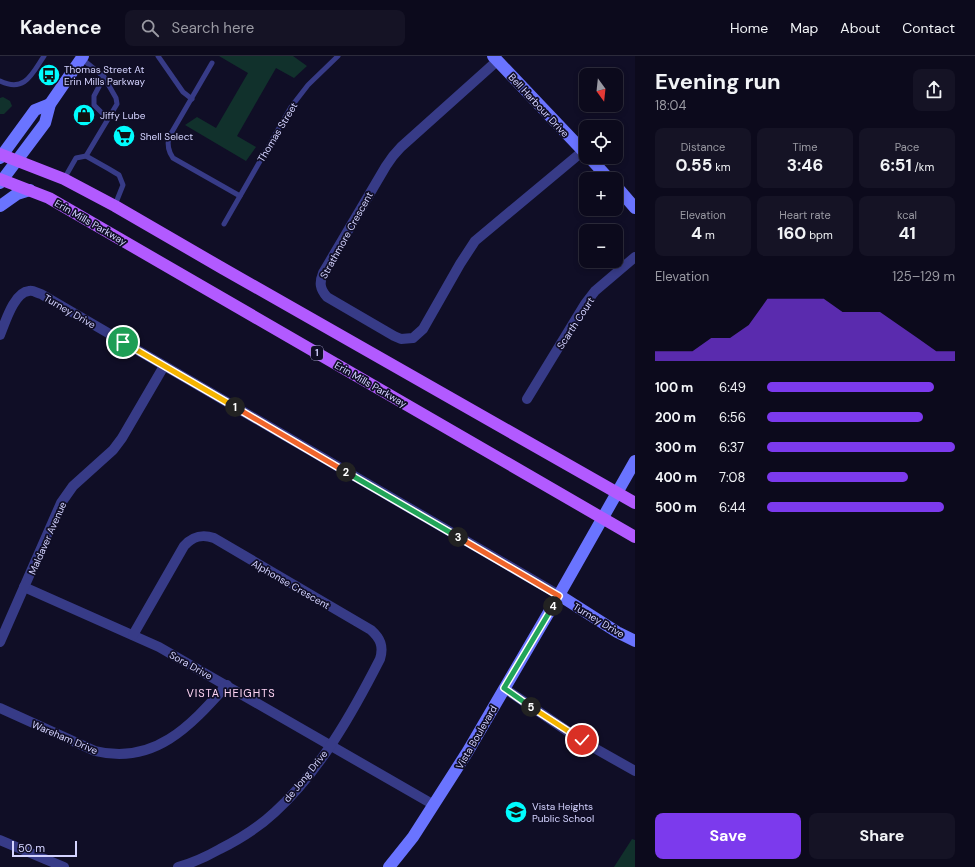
<!DOCTYPE html>
<html lang="en">
<head>
<meta charset="utf-8">
<style>
	body { margin:0; font-family:"DM Sans",sans-serif; background:#151325; color:#f1f3f6; height:100vh; display:flex; flex-direction:column; font-size:15px; white-space:nowrap }
	* { box-sizing:border-box; margin:0 }
	p { font-size:13px; color:#9a9aa3 }
	.icon { flex:none; width:22px; height:22px; fill:none; stroke:currentColor; stroke-width:2; stroke-linecap:round; stroke-linejoin:round }
	.map { position:relative; flex:1; overflow:hidden }
	.side { display:flex; flex-direction:column; background:#0c0a1c; width:340px }
	.side>* { flex:none }
	.needle { width:26px; rotate:165deg }
	.tools { position:absolute; left:579px; top:12px; display:grid; gap:8px }
	.tools a { display:grid; place-items:center; width:44px; height:44px; border-radius:8px; background:#0c0a1c; box-shadow:0 2px 6px #0003,0 0 0 1px #2c2b3b; font-size:20px }
	.scale { position:absolute; left:12px; bottom:10px; width:65px; box-sizing:border-box; padding-left:4px; border:2px solid #d4d3ff; border-top:0; font-size:11px; line-height:14px; white-space:nowrap; color:#d4d3ff; -webkit-text-stroke:3px #100e26; paint-order:stroke }
	.pin { position:absolute; display:grid; place-items:center; width:34px; height:34px; color:#fff; margin:-17px; border:2px solid #fff; border-radius:50%; box-shadow:0 1px 4px #0007 }
	.km { position:absolute; width:20px; height:20px; margin:-10px; border-radius:50%; background:#222; color:#fff; font-size:11px; line-height:20px; text-align:center }
	.round { display:grid; place-items:center; flex:none; width:42px; height:42px; border-radius:8px; background:#151325 }
	.overview { display:flex; align-items:center; justify-content:space-between; height:68px; padding:0 20px }
	h1 { font-size:22px; font-weight:700; line-height:30px }
	.figures { display:grid; grid-template-columns:repeat(3,1fr); gap:6px; height:68px; padding:4px 20px }
	.figures div { display:grid; align-content:center; border-radius:8px; background:#151325; text-align:center }
	.figures b { font-size:17px; font-weight:700 }
	.figures small { font-size:11px; font-weight:400 }
	.figures p { font-size:11px }
	.chart { height:112px; padding:8px 20px }
	.chart p { display:flex; justify-content:space-between }
	.chart svg { width:100%; height:72px; margin-top:4px; fill:#7c3aed; opacity:.7 }
	.button { display:flex; gap:8px; margin-top:auto; padding:8px 20px }
	.button a { flex:1; height:46px; border-radius:8px; background:#7c3aed; color:#fff; font-size:16px; font-weight:700; line-height:46px; text-align:center }
	.button a+a { background:#151325; color:#f1f3f6 }
	ul { padding:0 20px; list-style:none; font-size:13px }
	li { display:grid; grid-template-columns:64px 48px 1fr; align-items:center; height:30px }
	li i { height:10px; border-radius:5px; background:#7c3aed }
	header { display:flex; align-items:center; gap:24px; box-sizing:border-box; height:56px; padding:0 20px; background:#0c0a1c; border-bottom:1px solid #2c2b3b }
	header strong { font-size:19px }
	nav { display:flex; gap:22px; margin-inline-start:auto; font-size:14px }
	.search { width:280px; height:36px; background:#151325; display:flex; align-items:center; gap:10px; box-sizing:border-box; padding:0 14px; border-radius:8px; color:#9a9aa3; font-size:15px }
	main { display:flex; flex:1; min-height:0 }
	.map>svg:first-child { display:block }
	.green { fill:#11312c }
	.lines { fill:none; stroke-linecap:round; stroke-linejoin:round }
	.lane { stroke:#373b87; stroke-width:5 }
	.street { stroke:#373b87; stroke-width:10 }
	.secondary { stroke:#6a74ff; stroke-width:12 }
	.primary { stroke:#b25aff; stroke-width:12 }
	.split-1-casing { stroke:#fff; stroke-width:8 }
	.split-2-casing { stroke:#fff; stroke-width:8 }
	.split-3-casing { stroke:#fff; stroke-width:8 }
	.split-4-casing { stroke:#fff; stroke-width:8 }
	.split-5-casing { stroke:#fff; stroke-width:8 }
	.split-6-casing { stroke:#fff; stroke-width:8 }
	.split-1 { stroke:#f5b400; stroke-width:5 }
	.split-2 { stroke:#f0652b; stroke-width:5 }
	.split-3 { stroke:#22a559; stroke-width:5 }
	.split-4 { stroke:#f0652b; stroke-width:5 }
	.split-5 { stroke:#22a559; stroke-width:5 }
	.split-6 { stroke:#f5b400; stroke-width:5 }
	.labels { text-anchor:middle; stroke-width:3.5; stroke-linejoin:round; paint-order:stroke }
	.shield { fill:#100e26; stroke:#9998be; stroke-width:1 }
	.shield-label { font-size:9px; font-weight:bold; fill:#d4d3ff }
	.poi-label { font-size:10px; fill:#d4d3ff; stroke:#100e26; text-anchor:start }
	.street-label { font-size:10px; fill:#d4d3ff; stroke:#100e26 }
	.neighbourhood-label { font-size:11px; letter-spacing:1px; fill:#ffd5f4; stroke:#100e26 }
</style>
</head>
<body>
<header>
<strong>Kadence</strong>
<div class="search"><svg class="icon" aria-label="search" viewBox="0 0 24 24"><circle cx="10" cy="10" r="6"/><path d="M15 15l6 6"/></svg>Search here</div>
<nav><a>Home</a><a>Map</a><a>About</a><a>Contact</a></nav>
</header>
<main>
<div class="map">
<svg width="635" height="811" viewBox="0 0 635 811">
	<rect width="100%" height="100%" fill="#100e26"/>
	<!-- green -->
	<g class="green">
		<path d="M 219,0 L 293,0 L 307,10 L 294,22 L 276,12 L 237,80 L 256,91 L 246,105 L 185,69 L 197,61 L 216,72 L 248,17 Z"/>
		<path d="M 3,41 L 10,45 L 12,50 L 4,58 L 0,58 L 0,42 Z"/>
		<path d="M 632,783 L 635,784 L 635,811 L 614,811 Z"/>
	</g>
	<g class="lines">
		<!-- lane -->
		<g class="lane">
			<path d="M 158,0 L 183,36 L 192,43"/>
			<path d="M 81,2 L 104,21 L 116,42 L 117,48 L 86,100"/>
			<path d="M 212,7 L 169,81 C 167,89 168,95 173,102 L 240,140"/>
			<path d="M 104,21 L 94,40 L 94,49 L 108,63"/>
			<path d="M 0,25 C 25,37 32,18 44,0"/>
			<path d="M 64,123 L 76,102 L 86,100 L 109,113 L 119,119 L 123,129 L 115,149"/>
			<path d="M 224,168 L 291,51 L 308,29 L 338,0"/>
		</g>
		<!-- street -->
		<g class="street">
			<path d="M 497,5 L 401,91 L 393,100 L 386,110 L 323,217 C 319,227 320,233 327,241 L 394,280 L 401,283 L 413,282 L 423,273 L 460,208 L 475,185 L 583,95"/>
			<path d="M 0,279 C 5,267 14,236 29,235 C 33,234 37,237 41,238 L 559,539"/>
			<path d="M 527,343 L 585,248 L 595,235 L 635,201"/>
			<path d="M 24,531 L 159,591 L 434,749"/>
			<path d="M 133,579 L 184,490 C 193,480 202,478 214,482 L 371,574 C 380,582 384,590 380,603 C 353,656 320,715 275,756 C 259,771 240,783 220,793 C 206,801 192,807 178,811"/>
			<path d="M 0,586 L 61,447 L 73,430 L 113,394 L 122,382 L 164,310"/>
			<path d="M 504,632 L 582,685 L 635,715"/>
			<path d="M 0,652 L 95,695 C 155,710 191,669 227,629"/>
			<path d="M 0,784 L 64,811"/>
		</g>
		<!-- secondary -->
		<g class="secondary">
			<path d="M 493,0 L 586,98"/>
			<path d="M 589,101 L 609,123"/>
			<path d="M 0,102 L 35,54 L 50,48"/>
			<path d="M 0,127 L 45,67 L 50,48 L 83,0"/>
			<path d="M 616,130 L 635,152"/>
			<path d="M 0,150 L 17,138 L 30,134"/>
			<path d="M 559,539 L 617,576 L 635,585"/>
			<path d="M 389,811 L 413,781 L 468,695 L 559,539 L 635,405"/>
		</g>
		<!-- primary -->
		<g class="primary">
			<path d="M 0,98 L 64,123 L 115,150 L 222,212 L 635,447"/>
			<path d="M 0,123 L 49,142 L 635,481"/>
		</g>
	</g>
	<g class="lines">
		<!-- split-1 casing -->
		<g class="split-1-casing">
			<path id="split-1" d="M 123,286 L 235,351"/>
		</g>
		<!-- split-2 casing -->
		<g class="split-2-casing">
			<path id="split-2" d="M 235,351 L 346,416"/>
		</g>
		<!-- split-3 casing -->
		<g class="split-3-casing">
			<path id="split-3" d="M 346,416 L 458,481"/>
		</g>
		<!-- split-4 casing -->
		<g class="split-4-casing">
			<path id="split-4" d="M 458,481 L 559,540 L 553,550"/>
		</g>
		<!-- split-5 casing -->
		<g class="split-5-casing">
			<path id="split-5" d="M 531,651 L 504,632 L 553,550"/>
		</g>
		<!-- split-6 casing -->
		<g class="split-6-casing">
			<path id="split-6" d="M 531,651 L 582,684"/>
		</g>
		<!-- split-1 -->
		<use href="#split-1" class="split-1"/>
		<!-- split-2 -->
		<use href="#split-2" class="split-2"/>
		<!-- split-3 -->
		<use href="#split-3" class="split-3"/>
		<!-- split-4 -->
		<use href="#split-4" class="split-4"/>
		<!-- split-5 -->
		<use href="#split-5" class="split-5"/>
		<!-- split-6 -->
		<use href="#split-6" class="split-6"/>
	</g>
	<!-- icons -->
	<defs>
		<g id="bus-disc" transform="scale(1.15)"><circle r="9.5" fill="#00fcfe" stroke="#100e26"/><path d="M-5-6H5V4H4V6H2V4H-2V6H-4V4H-5ZM-3.5-4V0h7V-4ZM-3.5 1.2v1.5H-2V1.2ZM2 1.2v1.5H3.5V1.2Z" fill="#111"/></g>
		<g id="shop-disc" transform="scale(1.15)"><circle r="9.5" fill="#00fcfe" stroke="#100e26"/><path d="M-5-2.5h2.3a2.7 3.5 0 0 1 5.4 0H5L5.5 6h-11ZM-1.5-2.5h3a1.5 2.3 0 0 0-3 0Z" fill="#111"/></g>
		<g id="supermarket-disc" transform="scale(1.15)"><circle r="9.5" fill="#00fcfe" stroke="#100e26"/><path d="M-6-5.5h2.5l.6 2H6L4.5 2H-2.5L-4.4-4H-6ZM-1.5 3.2a1.3 1.3 0 1 0 .1 0ZM3 3.2a1.3 1.3 0 1 0 .1 0Z" fill="#111"/></g>
		<g id="school-disc" transform="scale(1.15)"><circle r="9.5" fill="#00fcfe" stroke="#100e26"/><path d="M0-5L7-2L0 1L-7-2ZM-4 1L0 2.5L4 1V4Q0 6-4 4Z" fill="#111"/></g>
	</defs>
	<g fill-rule="evenodd">
		<use href="#bus-disc" x="49" y="19"/>
		<use href="#shop-disc" x="84" y="59"/>
		<use href="#supermarket-disc" x="124" y="80"/>
		<use href="#school-disc" x="516" y="756"/>
	</g>
	<g class="labels">
		<!-- shield labels -->
		<rect class="shield" x="311" y="290" width="12" height="14" rx="3"/>
		<g class="shield-label">
			<text x="317" y="300">1</text>
		</g>
		<!-- poi labels -->
		<g class="poi-label">
			<text x="64" y="17">Thomas Street At<tspan x="64" dy="12">Erin Mills Parkway</tspan></text>
			<text x="100" y="63">Jiffy Lube</text>
			<text x="140" y="84">Shell Select</text>
			<text x="532" y="754">Vista Heights<tspan x="532" dy="12">Public School</tspan></text>
		</g>
		<!-- street labels -->
		<g class="street-label">
			<text transform="translate(539 49) rotate(47)" y="4">Bell Harbour Drive</text>
			<text transform="translate(277 76) rotate(-59)" y="4">Thomas Street</text>
			<text transform="translate(91 166) rotate(30)" y="4">Erin Mills Parkway</text>
			<text transform="translate(346 179) rotate(-61)" y="4">Strathmore Crescent</text>
			<text transform="translate(70 255) rotate(30)" y="4">Turney Drive</text>
			<text transform="translate(575 267) rotate(-57)" y="4">Scarth Court</text>
			<text transform="translate(371 328) rotate(30)" y="4">Erin Mills Parkway</text>
			<text transform="translate(47 482) rotate(-66)" y="4">Maldaver Avenue</text>
			<text transform="translate(291 528) rotate(30)" y="4">Alphonse Crescent</text>
			<text transform="translate(599 564) rotate(31)" y="4">Turney Drive</text>
			<text transform="translate(191 609) rotate(29)" y="4">Sora Drive</text>
			<text transform="translate(65 681) rotate(23)" y="4">Wareham Drive</text>
			<text transform="translate(476 681) rotate(-60)" y="4">Vista Boulevard</text>
			<text transform="translate(305 720) rotate(-51)" y="4">de Jong Drive</text>
		</g>
		<!-- neighbourhood labels -->
		<g class="neighbourhood-label">
			<text x="231" y="641">VISTA HEIGHTS</text>
		</g>
	</g>
</svg>
<div class="tools">
<a><svg class="needle" viewBox="-14 -14 28 28"><path d="M0-13l5 13h-10z" fill="#e53935"/><path d="M0 13l5-13h-10z" fill="#9a9aa3"/></svg></a>
<a><svg class="icon" aria-label="locate" viewBox="0 0 24 24"><circle cx="12" cy="12" r="6"/><path d="M12 2v4M12 18v4M2 12h4M18 12h4"/></svg></a>
<a>+</a>
<a>−</a>
</div>
<div class="scale">50 m</div>
<div class="pin" style="left:123px;top:286px;background:#1e9e55"><svg class="icon" aria-label="arrive" viewBox="0 0 24 24"><path d="M6 21V4h12l-3 4 3 4H6"/></svg></div>
<div class="pin" style="left:582px;top:684px;background:#d93025"><svg class="icon" aria-label="check" viewBox="0 0 24 24"><path d="M5 12l5 5 9-10"/></svg></div>
<b class="km" style="left:235px;top:351px">1</b>
<b class="km" style="left:346px;top:416px">2</b>
<b class="km" style="left:458px;top:481px">3</b>
<b class="km" style="left:553px;top:550px">4</b>
<b class="km" style="left:531px;top:651px">5</b>
</div>
<section class="side">
<div class="overview"><div><h1>Evening run</h1><p>18:04</p></div><a class="round"><svg class="icon" aria-label="share" viewBox="0 0 24 24"><path d="M12 15V3M7 8l5-5 5 5M5 13v7h14v-7"/></svg></a></div>
<div class="figures">
<div><p>Distance</p><b>0.55<small> km</small></b></div>
<div><p>Time</p><b>3:46</b></div>
<div><p>Pace</p><b>6:51<small> /km</small></b></div>
</div>
<div class="figures">
<div><p>Elevation</p><b>4<small> m</small></b></div>
<div><p>Heart rate</p><b>160<small> bpm</small></b></div>
<div><p>kcal</p><b>41</b></div>
</div>
<div class="chart"><p><span>Elevation</span>125–129 m</p>
<svg viewBox="0 0 160 44" preserveAspectRatio="none"><path d="M0 44V38L10 38L20 38L30 30L40 30L50 22L60 6L70 6L80 6L90 6L100 14L110 14L120 14L130 22L140 30L150 38L160 38V44z"/></svg>
</div>
<ul>
<li><b>100 m</b>6:49<i style="width:89%"></i></li>
<li><b>200 m</b>6:56<i style="width:83%"></i></li>
<li><b>300 m</b>6:37<i style="width:100%"></i></li>
<li><b>400 m</b>7:08<i style="width:75%"></i></li>
<li><b>500 m</b>6:44<i style="width:94%"></i></li>
</ul>
<div class="button"><a>Save</a><a>Share</a></div>
</section>
</main>
</body>
</html>
